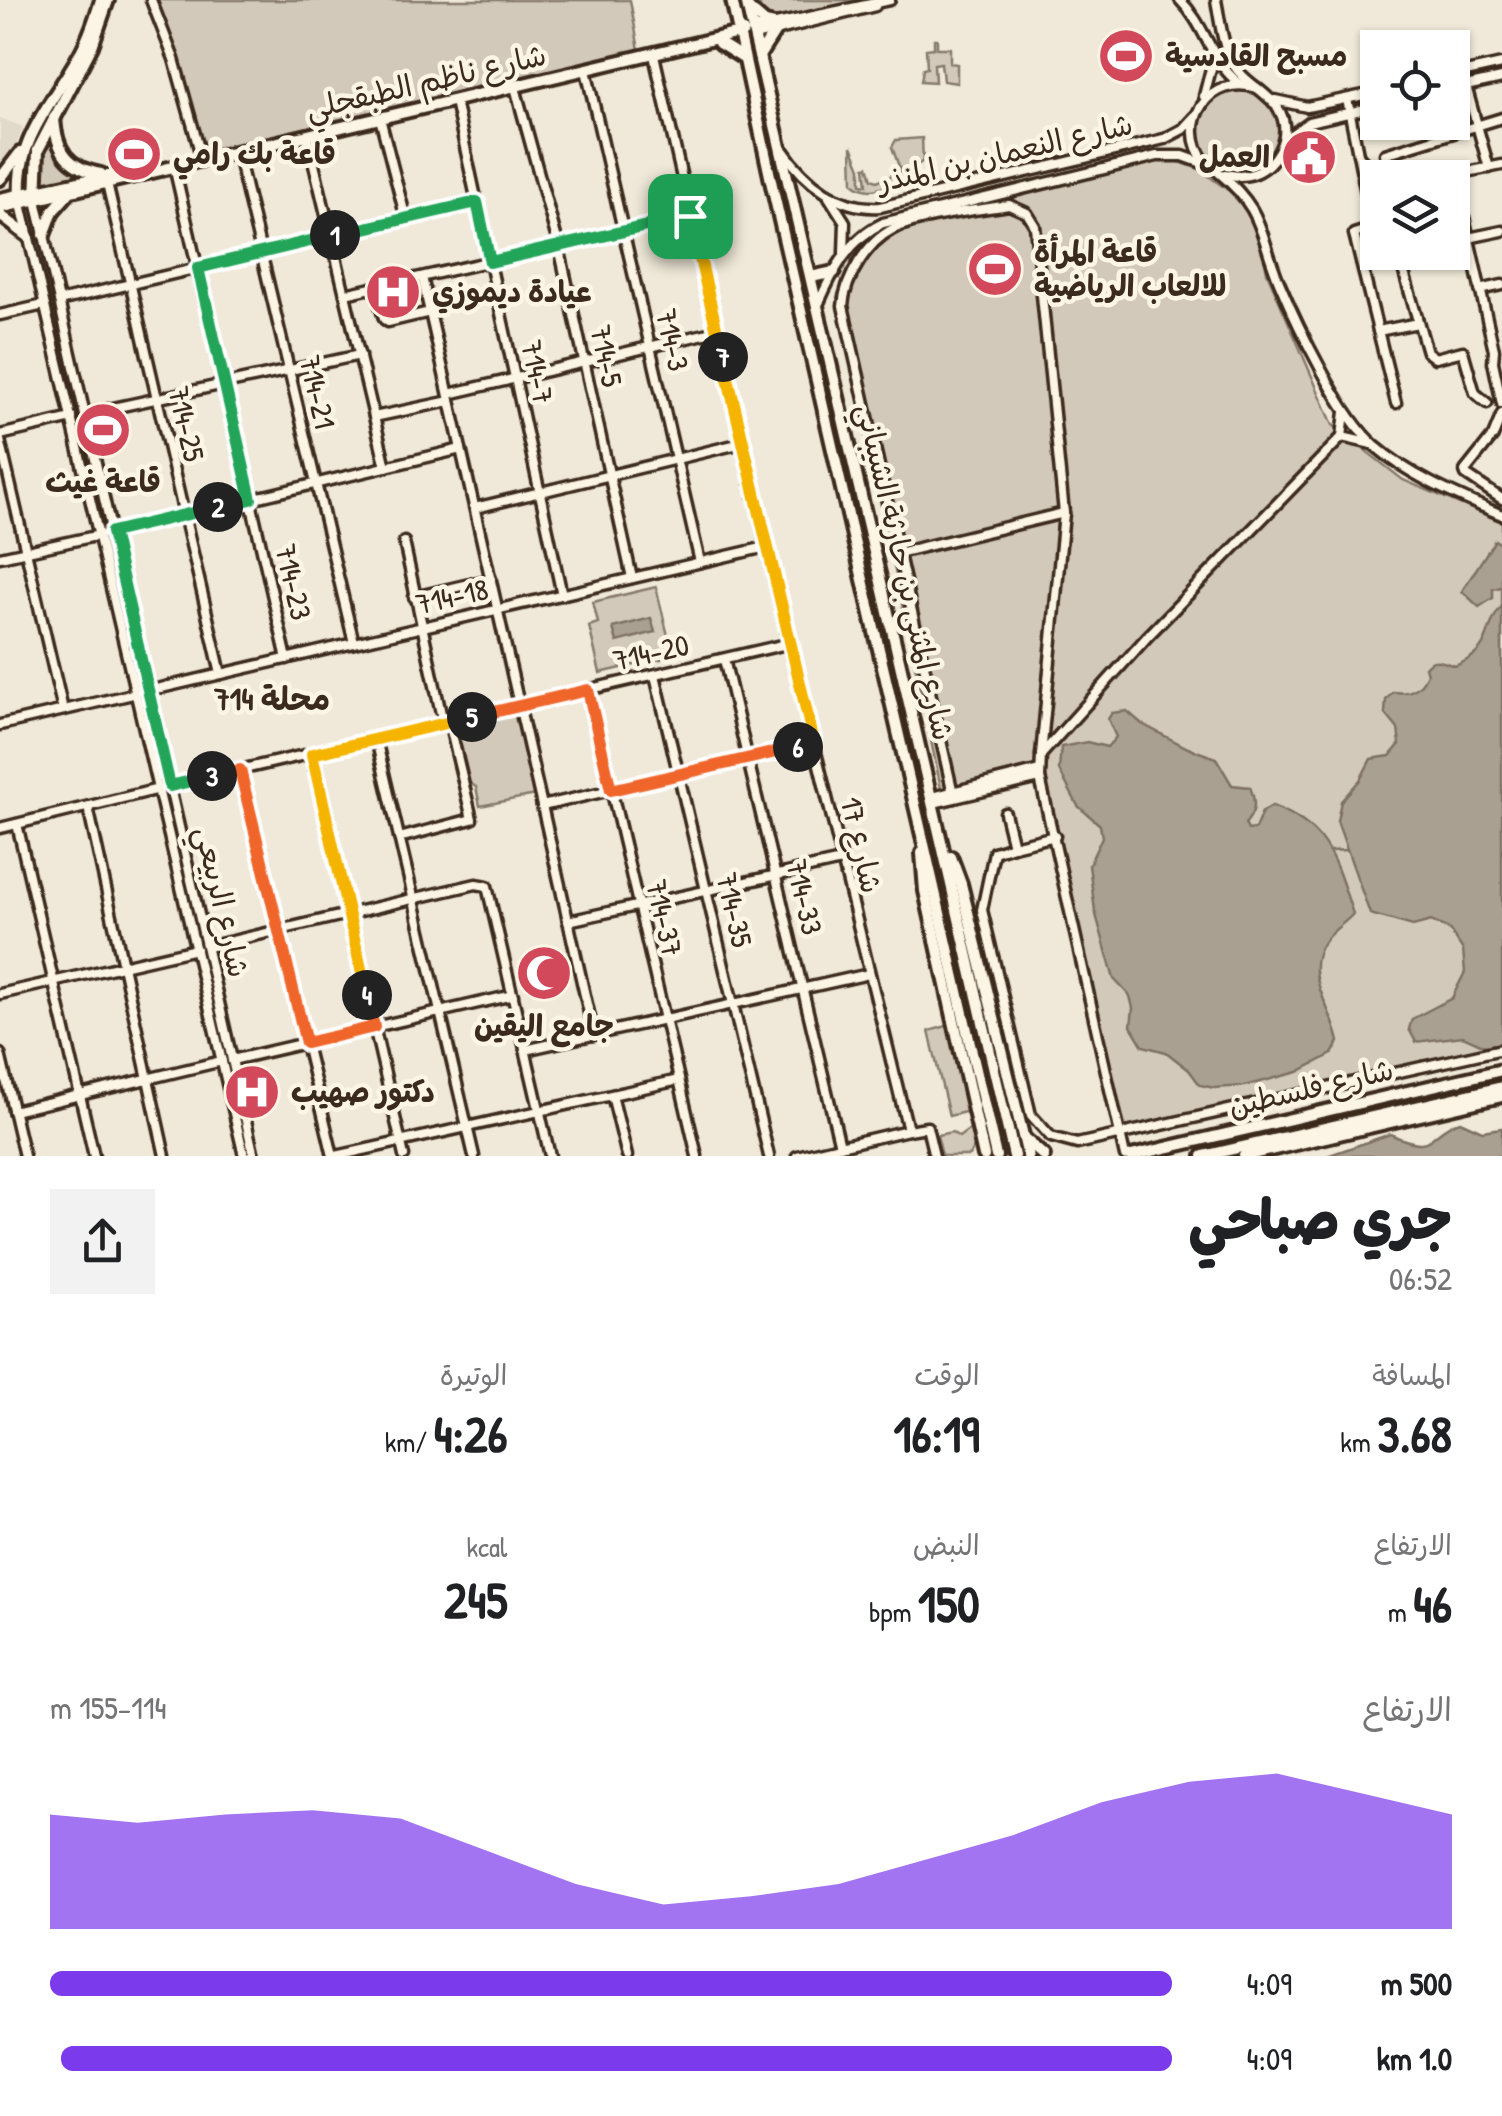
<!DOCTYPE html>
<html lang="ar">
<head>
<meta charset="utf-8">
<style>
	body { margin:0; font-family:"Patrick Hand","Playpen Sans Arabic",sans-serif; background:#f2f2f2; color:#202124; direction:rtl; height:100vh; display:flex; flex-direction:column; font-size:38px; white-space:nowrap }
	* { box-sizing:border-box; margin:0 }
	p { font-size:32px; color:#757577 }
	.icon { flex:none; width:55px; height:55px; fill:none; stroke:currentColor; stroke-width:2; stroke-linecap:round; stroke-linejoin:round }
	.map { position:relative; height:1156px; overflow:hidden; direction:ltr }
	.sheet { display:flex; flex-direction:column; background:#fff; flex:1 }
	.sheet>* { flex:none }
	.controls { position:absolute; left:1360px; top:30px; display:grid; gap:20px }
	.controls a { display:grid; place-items:center; width:110px; height:110px; border-radius:0px; background:#fff; box-shadow:0 2px 8px #0004; font-size:50px }
	.pin { position:absolute; display:grid; place-items:center; width:85px; height:85px; color:#fff; margin:-42px; border-radius:20px; box-shadow:0 5px 15px #0006 }
	.km { position:absolute; width:50px; height:50px; margin:-25px; border-radius:50%; background:#222; color:#fff; font-size:28px; line-height:50px; text-align:center }
	.round { display:grid; place-items:center; flex:none; width:105px; height:105px; border-radius:0px; background:#f2f2f2 }
	.summary { display:flex; align-items:center; justify-content:space-between; height:170px; padding:0 50px }
	h1 { font-size:55px; font-weight:800; line-height:75px }
	.stats { display:grid; grid-template-columns:repeat(3,1fr); gap:15px; height:170px; padding:10px 50px }
	.stats div { display:grid; align-content:center }
	.stats b { font-size:50px; font-weight:800 }
	.stats small { font-size:28px; font-weight:400 }
	.stats p { font-size:28px }
	.chart { height:280px; padding:20px 50px }
	.chart p { display:flex; justify-content:space-between }
	.chart svg { width:100%; height:180px; margin-top:10px; fill:#7c3aed; opacity:.7 }
	ul { padding:0 50px; list-style:none; font-size:32px }
	li { display:grid; grid-template-columns:160px 120px 1fr; align-items:center; height:75px }
	li i { height:25px; border-radius:12px; background:#7c3aed }
	.map>svg:first-child { display:block }
	.built { fill:#e1d9c9 }
	.green { fill:#d2c9ba; stroke:#867a6c; stroke-width:2.5 }
	.water { fill:#aaa091; stroke:#7e7163; stroke-width:2.5 }
	.lines { fill:none; stroke-linecap:round; stroke-linejoin:round }
	.stream { stroke:#7e7163; stroke-width:2.5 }
	.minor-casing { stroke:#3b2a1e; stroke-width:15 }
	.major-casing { stroke:#3b2a1e; stroke-width:18 }
	.minor { stroke:#fcf5e5; stroke-width:8 }
	.major { stroke:#fcf5e5; stroke-width:10 }
	.split-1-casing { stroke:#fff; stroke-width:20 }
	.split-2-casing { stroke:#fff; stroke-width:20 }
	.split-3-casing { stroke:#fff; stroke-width:20 }
	.split-4-casing { stroke:#fff; stroke-width:20 }
	.split-5-casing { stroke:#fff; stroke-width:20 }
	.split-6-casing { stroke:#fff; stroke-width:20 }
	.split-7-casing { stroke:#fff; stroke-width:20 }
	.split-8-casing { stroke:#fff; stroke-width:20 }
	.split-1 { stroke:#22a559; stroke-width:12 }
	.split-2 { stroke:#22a559; stroke-width:12 }
	.split-3 { stroke:#22a559; stroke-width:12 }
	.split-4 { stroke:#f0652b; stroke-width:12 }
	.split-5 { stroke:#f5b400; stroke-width:12 }
	.split-6 { stroke:#f0652b; stroke-width:12 }
	.split-7 { stroke:#f5b400; stroke-width:12 }
	.split-8 { stroke:#f5b400; stroke-width:12 }
	.labels { text-anchor:middle; stroke-width:9; stroke-linejoin:round; paint-order:stroke }
	.poi-label { font-size:30px; font-weight:bold; fill:#3b2a1e; stroke:#fcf5e5; text-anchor:start }
	.street-label { font-size:30px; fill:#3b2a1e; stroke:#fcf5e5 }
	.neighbourhood-label { font-size:32px; font-weight:bold; fill:#3b2a1e; stroke:#fcf5e5 }
</style>
</head>
<body>
<div class="map">
<svg width="1502" height="1156" viewBox="0 0 1502 1156">
	<rect width="100%" height="100%" fill="#f0e9d9"/>
	<filter id="ink" filterUnits="userSpaceOnUse"><feTurbulence type="fractalNoise" baseFrequency=".01" numOctaves="2"/><feDisplacementMap in="SourceGraphic" scale="20" xChannelSelector="R" yChannelSelector="G"/><feConvolveMatrix kernelMatrix="1 2 1 2 8 2 1 2 1" color-interpolation-filters="sRGB"/></filter>
	<g filter="url(#ink)">
		<!-- built -->
		<path class="built" d="M 0,118 L 23,127 L 13,153 L 0,171 Z"/>
		<!-- green -->
		<g class="green">
			<path d="M 156,0 L 630,0 L 639,50 L 204,151 L 178,61 Z"/>
			<path d="M 757,0 L 866,0 L 777,19 L 765,17 Z"/>
			<path d="M 934,39 L 937,39 L 937,48 L 950,48 L 950,63 L 957,64 L 957,83 L 943,81 L 941,63 L 934,64 L 935,82 L 921,81 L 923,69 L 927,68 L 926,49 L 934,48 Z"/>
			<circle cx="1238" cy="130" r="41"/>
			<path d="M 49,135 L 61,161 L 83,175 L 40,186 L 43,154 Z"/>
			<path d="M 922,138 L 923,161 C 904,175 875,203 853,183 L 852,146 L 861,168 L 861,184 L 867,185 L 865,167 L 868,166 L 872,179 L 877,181 L 901,172 L 892,147 L 896,140 Z"/>
			<path d="M 1168,158 L 1199,169 L 1243,201 L 1260,231 L 1267,273 L 1333,425 L 1403,480 L 1502,522 L 1502,1052 L 1120,1132 L 1036,782 L 945,807 L 837,297 C 850,264 868,239 899,222 Z"/>
			<path d="M 29,205 L 123,594 L 121,595 L 118,595 Z"/>
			<path d="M 656,587 L 673,656 L 600,673 L 589,626 L 598,623 L 593,602 Z"/>
			<path d="M 124,608 L 137,651 L 187,881 L 178,857 Z"/>
			<path d="M 514,710 L 518,713 L 535,795 L 480,806 L 476,787 L 468,782 L 454,724 Z"/>
			<path d="M 189,893 L 191,894 L 252,1156 L 247,1156 Z"/>
			<path d="M 950,1025 L 969,1111 L 949,1116 L 929,1031 Z"/>
			<path d="M 974,1126 L 975,1145 L 969,1156 L 942,1156 L 937,1135 L 952,1132 L 959,1137 Z"/>
		</g>
		<!-- water -->
		<g class="water">
			<path d="M 1495,540 L 1502,545 L 1502,587 L 1493,589 L 1493,598 L 1479,607 L 1462,591 Z"/>
			<path d="M 1502,606 L 1502,1043 L 1485,1046 L 1463,1036 L 1416,1042 L 1409,1029 L 1412,1019 L 1452,998 L 1465,972 L 1463,950 L 1449,929 L 1431,921 L 1413,926 L 1370,914 L 1337,821 L 1341,801 L 1360,780 L 1371,759 L 1390,756 L 1400,744 L 1398,729 L 1385,713 L 1386,700 L 1393,692 C 1410,694 1420,690 1427,674 L 1425,667 C 1433,656 1443,662 1455,666 C 1496,649 1481,630 1502,606 Z"/>
			<path d="M 651,618 L 655,632 L 617,642 L 613,628 Z"/>
			<path d="M 1127,711 L 1142,724 L 1188,748 L 1216,758 L 1232,785 L 1250,787 C 1256,802 1256,811 1245,824 L 1248,830 L 1255,829 L 1262,812 L 1272,806 C 1329,827 1335,861 1353,914 C 1344,924 1331,931 1324,942 C 1301,974 1333,1009 1339,1042 L 1332,1054 L 1298,1072 L 1245,1086 L 1214,1088 L 1200,1085 L 1189,1070 L 1166,1052 L 1143,1046 L 1131,1026 L 1133,1008 L 1130,996 L 1114,979 L 1095,911 L 1089,865 L 1102,837 L 1100,825 L 1078,806 L 1059,770 L 1061,747 L 1087,742 L 1107,747 L 1116,737 L 1108,719 L 1112,713 Z"/>
			<path d="M 1460,1121 L 1482,1131 L 1502,1128 L 1502,1156 L 1327,1156 L 1390,1134 C 1437,1156 1426,1132 1460,1121 Z"/>
		</g>
		<g class="lines">
			<!-- stream -->
			<path class="stream" d="M 1331,851 L 1347,850"/>
			<!-- minor casing -->
			<g class="minor-casing">
				<g id="minor">
					<path d="M 151,0 L 174,59 L 202,159"/>
					<path d="M 1180,0 C 1207,27 1209,60 1240,84"/>
					<path d="M 1216,0 C 1220,20 1222,44 1232,62 C 1247,90 1289,97 1284,136 C 1282,147 1277,156 1269,164 C 1257,176 1241,178 1225,174"/>
					<path d="M 752,29 L 890,0"/>
					<path d="M 754,36 L 875,6"/>
					<path d="M 654,55 L 766,547 L 908,1130 L 927,1127 L 934,1156"/>
					<path d="M 586,70 L 700,562"/>
					<path d="M 1452,75 L 1502,64"/>
					<path d="M 1466,86 L 1489,168"/>
					<path d="M 515,87 L 559,247 L 632,578"/>
					<path d="M 1452,89 L 1502,78"/>
					<path d="M 1204,96 L 1214,57"/>
					<path d="M 1347,99 L 1373,228 L 1354,234 L 1396,403"/>
					<path d="M 1275,100 L 1307,107 L 1378,92"/>
					<path d="M 455,101 L 562,595"/>
					<path d="M 380,118 L 406,219"/>
					<path d="M 307,135 L 386,467"/>
					<path d="M 1283,141 L 1309,122 L 1378,106"/>
					<path d="M 783,150 C 805,183 840,210 880,207 L 1164,139 L 1183,129 L 1195,116"/>
					<path d="M 237,151 L 354,643"/>
					<path d="M 1359,157 L 1371,169 L 1378,184"/>
					<path d="M 1205,162 C 1175,123 1210,73 1257,88"/>
					<path d="M 174,166 L 287,659"/>
					<path d="M 1217,171 C 1265,211 1258,230 1279,282 C 1297,325 1341,417 1375,446 C 1411,477 1458,496 1502,515"/>
					<path d="M 1391,178 L 1385,154 L 1502,118"/>
					<path d="M 1437,178 L 1502,165"/>
					<path d="M 107,183 L 221,674"/>
					<path d="M 829,197 L 845,222 L 844,253"/>
					<path d="M 36,200 L 254,1156"/>
					<path d="M 21,204 L 244,1156"/>
					<path d="M 1464,217 L 1494,350 L 1493,362 L 1502,404"/>
					<path d="M 1473,237 L 1502,231"/>
					<path d="M 1398,252 L 1427,352 L 1435,358 L 1463,351 L 1475,393 L 1487,403"/>
					<path d="M 422,277 L 594,1035"/>
					<path d="M 375,288 L 384,319 L 388,322 L 430,312"/>
					<path d="M 1480,290 L 1502,285"/>
					<path d="M 345,294 L 691,216"/>
					<path d="M 59,301 L 477,202"/>
					<path d="M 818,305 C 832,272 849,239 883,223 L 1157,156 L 1183,156 L 1208,165"/>
					<path d="M 0,315 L 44,305"/>
					<path d="M 1378,331 L 1418,323"/>
					<path d="M 449,394 L 717,331"/>
					<path d="M 85,414 L 360,355"/>
					<path d="M 1502,414 L 1493,436 L 1465,471 L 1466,475 L 1502,499"/>
					<path d="M 374,417 L 450,401"/>
					<path d="M 0,435 L 72,418"/>
					<path d="M 1342,437 L 1372,444"/>
					<path d="M 0,440 L 63,710"/>
					<path d="M 475,508 L 742,443"/>
					<path d="M 112,532 L 461,449"/>
					<path d="M 404,542 L 443,723"/>
					<path d="M 898,553 L 1064,513"/>
					<path d="M 0,557 L 100,535"/>
					<path d="M 414,597 L 491,579"/>
					<path d="M 724,659 L 840,1146"/>
					<path d="M 655,675 L 769,1156"/>
					<path d="M 588,690 L 697,1156"/>
					<path d="M 148,691 L 766,547"/>
					<path d="M 0,725 L 137,693"/>
					<path d="M 376,739 L 474,1156"/>
					<path d="M 311,754 L 404,1156"/>
					<path d="M 240,770 L 333,1156"/>
					<path d="M 170,786 L 791,643"/>
					<path d="M 932,797 L 1040,770"/>
					<path d="M 954,798 L 843,306 C 845,278 867,242 893,229 C 921,216 977,210 1009,205 L 1027,213 L 1035,226 L 1064,513 L 1041,755"/>
					<path d="M 933,803 L 1040,778"/>
					<path d="M 542,806 L 814,743"/>
					<path d="M 88,807 L 165,1156"/>
					<path d="M 1005,813 L 1013,846 L 994,852 L 982,910 L 1031,1115 L 1051,1137 L 1077,1144 L 1502,1049"/>
					<path d="M 17,824 L 94,1156"/>
					<path d="M 0,828 L 159,789"/>
					<path d="M 399,838 L 472,819 L 449,722"/>
					<path d="M 1013,846 L 1055,836"/>
					<path d="M 568,921 L 841,861"/>
					<path d="M 207,947 L 476,884 L 487,886 L 550,1156"/>
					<path d="M 0,994 L 196,949"/>
					<path d="M 525,1050 L 869,974"/>
					<path d="M 0,1054 L 24,1156"/>
					<path d="M 232,1060 L 513,995"/>
					<path d="M 612,1095 L 627,1156"/>
					<path d="M 13,1111 L 222,1061"/>
					<path d="M 336,1156 L 679,1080"/>
					<path d="M 797,1156 L 908,1130"/>
					<path d="M 1125,1156 L 1040,778 L 1041,755 L 1147,637 L 1342,437 L 1345,412"/>
				</g>
			</g>
			<!-- major casing -->
			<g class="major-casing">
				<g id="major">
					<path d="M 732,0 L 773,190 L 996,1156"/>
					<path d="M 746,0 L 1014,1156"/>
					<path d="M 750,10 L 765,23 L 774,25"/>
					<path d="M 719,43 L 743,58"/>
					<path d="M 759,56 L 775,31"/>
					<path d="M 54,118 C 56,151 68,168 101,174"/>
					<path d="M 0,179 L 20,153"/>
					<path d="M 0,199 L 126,172"/>
					<path d="M 36,200 L 38,150 L 92,46 L 108,0"/>
					<path d="M 21,204 C 12,145 50,106 77,59 C 88,41 95,20 101,0"/>
					<path d="M 0,208 L 743,32"/>
					<path d="M 0,215 L 28,236"/>
					<path d="M 44,235 L 53,211 L 68,194"/>
					<path d="M 811,277 L 834,272"/>
					<path d="M 922,853 L 925,891 L 984,1156"/>
					<path d="M 951,857 L 961,884 L 1028,1156"/>
					<path d="M 1026,1140 L 1044,1156"/>
					<path d="M 1131,1156 L 1502,1070"/>
					<path d="M 1203,1156 L 1502,1087"/>
					<path d="M 1244,1156 L 1502,1096"/>
				</g>
			</g>
			<!-- minor -->
			<use href="#minor" class="minor"/>
			<!-- major -->
			<use href="#major" class="major"/>
		</g>
	</g>
	<g class="lines" filter="url(#ink)">
		<!-- split-1 casing -->
		<g class="split-1-casing">
			<path id="split-1" d="M 335,235 L 477,202 L 490,262 L 690,216"/>
		</g>
		<!-- split-2 casing -->
		<g class="split-2-casing">
			<path id="split-2" d="M 218,507 L 251,499 L 198,268 L 335,235"/>
		</g>
		<!-- split-3 casing -->
		<g class="split-3-casing">
			<path id="split-3" d="M 212,776 L 170,786 L 112,532 L 218,507"/>
		</g>
		<!-- split-4 casing -->
		<g class="split-4-casing">
			<path id="split-4" d="M 212,776 L 240,770 L 306,1043 L 374,1027 L 367,995"/>
		</g>
		<!-- split-5 casing -->
		<g class="split-5-casing">
			<path id="split-5" d="M 367,995 L 312,754 L 472,717"/>
		</g>
		<!-- split-6 casing -->
		<g class="split-6-casing">
			<path id="split-6" d="M 472,717 L 588,690 L 611,790 L 798,747"/>
		</g>
		<!-- split-7 casing -->
		<g class="split-7-casing">
			<path id="split-7" d="M 723,357 L 814,743 L 798,747"/>
		</g>
		<!-- split-8 casing -->
		<g class="split-8-casing">
			<path id="split-8" d="M 690,216 L 723,357"/>
		</g>
		<!-- split-1 -->
		<use href="#split-1" class="split-1"/>
		<!-- split-2 -->
		<use href="#split-2" class="split-2"/>
		<!-- split-3 -->
		<use href="#split-3" class="split-3"/>
		<!-- split-4 -->
		<use href="#split-4" class="split-4"/>
		<!-- split-5 -->
		<use href="#split-5" class="split-5"/>
		<!-- split-6 -->
		<use href="#split-6" class="split-6"/>
		<!-- split-7 -->
		<use href="#split-7" class="split-7"/>
		<!-- split-8 -->
		<use href="#split-8" class="split-8"/>
	</g>
	<!-- icons -->
	<defs>
		<g id="stadium-disc" transform="scale(2.875)"><circle r="9.5" fill="#d1495b" stroke="#fcf5e5"/><path d="M0-5a6.5 5 0 1 0 0 10a6.5 5 0 1 0 0-10ZM-3.5-1.8h7v3.6h-7Z" fill="#fff"/></g>
		<g id="civic-disc" transform="scale(2.875)"><circle r="9.5" fill="#d1495b" stroke="#fcf5e5"/><path d="M-.6-6.5H3V-4.5H.6V-3L4-1V1h2V6H-6V1h2V-1L-.6-3ZM-1.2 2.5V6h2.4V2.5Z" fill="#fff"/></g>
		<g id="hospital-disc" transform="scale(2.875)"><circle r="9.5" fill="#d1495b" stroke="#fcf5e5"/><path d="M-5-5h3v3.5h4V-5h3V5h-3V1.5h-4V5h-3Z" fill="#fff"/></g>
		<g id="mosque-disc" transform="scale(2.875)"><circle r="9.5" fill="#d1495b" stroke="#fcf5e5"/><path d="M3.5-4.9A6 6 0 1 0 3.5 4.9A5 5 0 1 1 3.5-4.9Z" fill="#fff"/></g>
	</defs>
	<g fill-rule="evenodd">
		<use href="#stadium-disc" x="1126" y="56"/>
		<use href="#stadium-disc" x="134" y="154"/>
		<use href="#civic-disc" x="1309" y="157"/>
		<use href="#stadium-disc" x="995" y="269"/>
		<use href="#hospital-disc" x="393" y="292"/>
		<use href="#stadium-disc" x="103" y="430"/>
		<use href="#mosque-disc" x="544" y="973"/>
		<use href="#hospital-disc" x="252" y="1092"/>
	</g>
	<g class="labels">
		<!-- poi labels -->
		<g class="poi-label">
			<text x="1165" y="66">مسبح القادسية</text>
			<text x="173" y="164">قاعة بك رامي</text>
			<text x="1270" y="167" text-anchor="end">العمل</text>
			<text x="1034" y="262">قاعة المرأة<tspan x="1034" dy="34">للالعاب الرياضية</tspan></text>
			<text x="432" y="302">عيادة ديموزي</text>
			<text x="103" y="492" text-anchor="middle">قاعة غيث</text>
			<text x="544" y="1036" text-anchor="middle">جامع اليقين</text>
			<text x="291" y="1102">دكتور صهيب</text>
		</g>
		<!-- street labels -->
		<g class="street-label">
			<text transform="translate(426 82) rotate(-13)" y="10">شارع ناظم الطبقجلي</text>
			<text transform="translate(1005 153) rotate(-13)" y="10">شارع النعمان بن المنذر</text>
			<text transform="translate(672 340) rotate(77)" y="10">714-3</text>
			<text transform="translate(606 356) rotate(78)" y="10">714-5</text>
			<text transform="translate(537 372) rotate(78)" y="10">714-7</text>
			<text transform="translate(317 392) rotate(77)" y="10">714-21</text>
			<text transform="translate(186 424) rotate(77)" y="10">714-25</text>
			<text transform="translate(905 572) rotate(77)" y="10">شارع المثنى بن حارثة الشيباني</text>
			<text transform="translate(293 582) rotate(77)" y="10">714-23</text>
			<text transform="translate(452 597) rotate(-13)" y="10">714-18</text>
			<text transform="translate(651 653) rotate(-13)" y="10">714-20</text>
			<text transform="translate(861 845) rotate(77)" y="10">شارع 17</text>
			<text transform="translate(804 897) rotate(77)" y="10">714-33</text>
			<text transform="translate(222 902) rotate(77)" y="10">شارع الربيعي</text>
			<text transform="translate(734 910) rotate(77)" y="10">714-35</text>
			<text transform="translate(664 918) rotate(77)" y="10">714-37</text>
			<text transform="translate(1311 1088) rotate(-13)" y="10">شارع فلسطين</text>
		</g>
		<!-- neighbourhood labels -->
		<g class="neighbourhood-label">
			<text x="272" y="710">محلة 714</text>
		</g>
	</g>
</svg>
<div class="controls">
<a><svg class="icon" aria-label="locate" viewBox="0 0 24 24"><circle cx="12" cy="12" r="6"/><path d="M12 2v4M12 18v4M2 12h4M18 12h4"/></svg></a>
<a><svg class="icon" aria-label="layers" viewBox="0 0 24 24"><path d="M12 4l9 5-9 5-9-5zM3 14l9 5 9-5"/></svg></a>
</div>
<div class="pin" style="left:690px;top:216px;background:#1e9e55"><svg class="icon" aria-label="arrive" viewBox="0 0 24 24"><path d="M6 21V4h12l-3 4 3 4H6"/></svg></div>
<b class="km" style="left:335px;top:235px">1</b>
<b class="km" style="left:218px;top:507px">2</b>
<b class="km" style="left:212px;top:776px">3</b>
<b class="km" style="left:367px;top:995px">4</b>
<b class="km" style="left:472px;top:717px">5</b>
<b class="km" style="left:798px;top:747px">6</b>
<b class="km" style="left:723px;top:357px">7</b>
</div>
<section class="sheet">
<div class="summary"><div><h1>جري صباحي</h1><p>06:52</p></div><a class="round"><svg class="icon" aria-label="share" viewBox="0 0 24 24"><path d="M12 15V3M7 8l5-5 5 5M5 13v7h14v-7"/></svg></a></div>
<div class="stats">
<div><p>المسافة</p><b>3.68<small> km</small></b></div>
<div><p>الوقت</p><b>16:19</b></div>
<div><p>الوتيرة</p><b>4:26<small> /km</small></b></div>
</div>
<div class="stats">
<div><p>الارتفاع</p><b>46<small> m</small></b></div>
<div><p>النبض</p><b>150<small> bpm</small></b></div>
<div><p>kcal</p><b>245</b></div>
</div>
<div class="chart"><p><span>الارتفاع</span>114–155 m</p>
<svg viewBox="0 0 160 44" preserveAspectRatio="none"><path d="M0 44V16L10 18L20 16L30 15L40 17L50 25L60 33L70 38L80 36L90 33L100 27L110 21L120 13L130 8L140 6L150 11L160 16V44z"/></svg>
</div>
<ul>
<li><b>500 m</b>4:09<i style="width:100%"></i></li>
<li><b>1.0 km</b>4:09<i style="width:99%"></i></li>
</ul>
</section>
</body>
</html>
